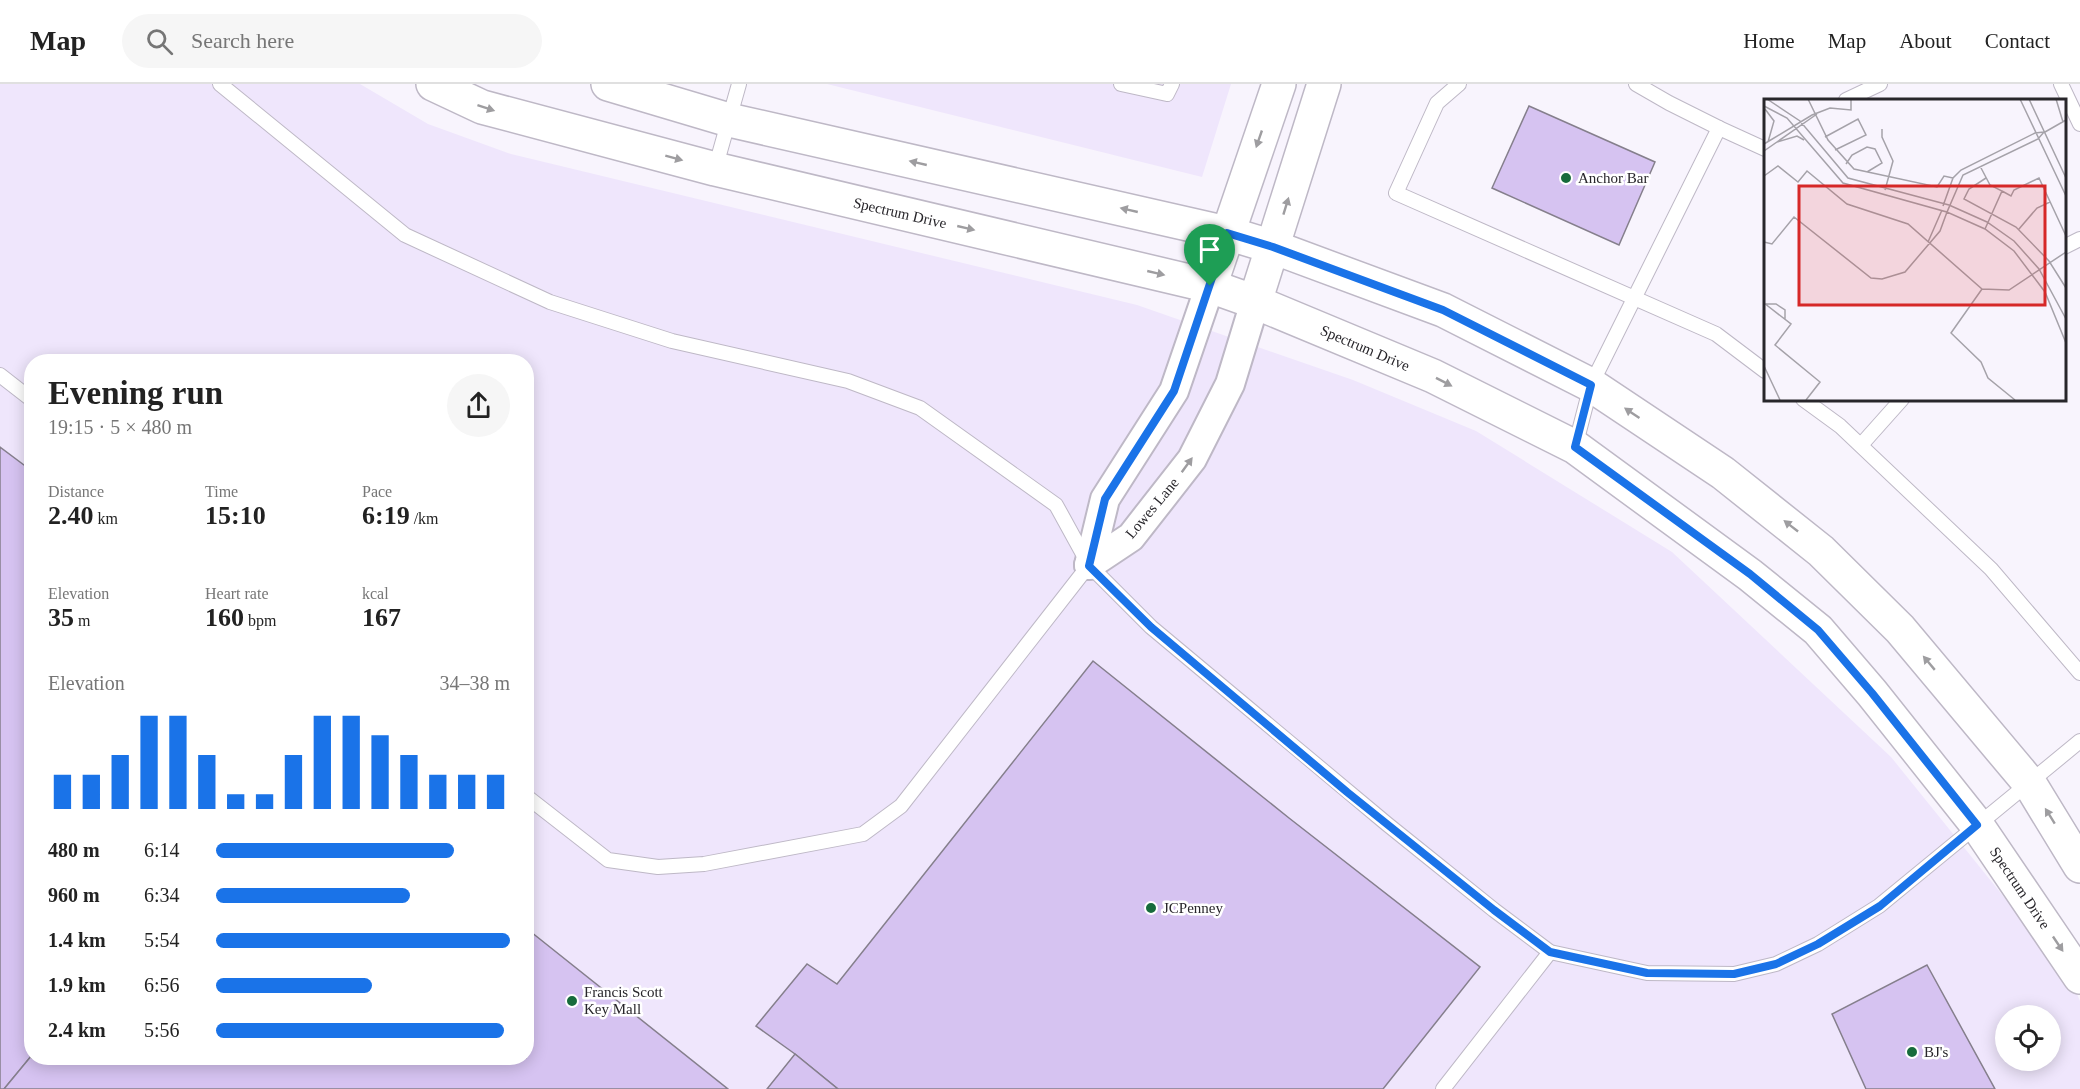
<!DOCTYPE html>
<html lang="en">
<head>
<meta charset="utf-8">
<style>
	body { margin:0; font-family:"Times New Roman",serif; background:#f6f6f6; color:#222; height:100vh; display:flex; flex-direction:column; font-size:22px; white-space:nowrap }
	* { box-sizing:border-box; margin:0 }
	p { font-size:20px; color:#767676 }
	.icon { flex:none; width:33px; height:33px; fill:none; stroke:currentColor; stroke-width:2; stroke-linecap:round; stroke-linejoin:round }
	.map { position:relative; flex:1; overflow:hidden }
	.side { position:absolute; left:24px; top:270px; width:510px; height:711px; display:flex; flex-direction:column; background:#fff; border-radius:24px; box-shadow:0 3px 15px #0003 }
	.side>* { flex:none }
	.fabs { position:absolute; left:1995px; top:921px; display:grid; gap:12px }
	.fabs a { display:grid; place-items:center; width:66px; height:66px; border-radius:50%; background:#fff; box-shadow:0 3px 15px #0003; font-size:30px }
	.pin { position:absolute; display:grid; place-items:center; width:51px; height:51px; color:#fff; margin:-62px -26px; border-radius:50% 50% 50% 0; rotate:-45deg; box-shadow:0 0 6px #0007 }
	.pin .icon { rotate:45deg }
	.round { display:grid; place-items:center; flex:none; width:63px; height:63px; border-radius:32px; background:#f6f6f6 }
	.overview { display:flex; align-items:center; justify-content:space-between; height:102px; padding:0 24px }
	h1 { font-size:33px; font-weight:600; line-height:45px }
	.metrics { display:grid; grid-template-columns:repeat(3,1fr); gap:9px; height:102px; padding:6px 24px }
	.metrics div { display:grid; align-content:center }
	.metrics b { font-size:26px; font-weight:600 }
	.metrics small { font-size:16px; font-weight:400 }
	.metrics p { font-size:16px }
	.chart { height:168px; padding:12px 24px }
	.chart p { display:flex; justify-content:space-between }
	.chart svg { width:100%; height:108px; margin-top:6px; stroke:#1a73e8; stroke-width:6 }
	ul { padding:0 24px; list-style:none; font-size:20px }
	li { display:grid; grid-template-columns:96px 72px 1fr; align-items:center; height:45px }
	li i { height:15px; border-radius:8px; background:#1a73e8 }
	header { display:flex; align-items:center; gap:36px; box-sizing:border-box; height:84px; padding:0 30px; background:#fff; border-bottom:2px solid #e0e0e0 }
	header strong { font-size:28px }
	nav { display:flex; gap:33px; margin-inline-start:auto; font-size:21px }
	.search { width:420px; height:54px; background:#f6f6f6; display:flex; align-items:center; gap:15px; box-sizing:border-box; padding:0 21px; border-radius:33px; color:#767676; font-size:22px }
	.map>svg:first-child { display:block }
	.built { fill:#efe6fc; fill-rule:evenodd }
	.building { fill:#d6c3f1; stroke:#857f8c; stroke-width:1.5 }
	.lines { fill:none; stroke-linecap:round; stroke-linejoin:round }
	.service-casing { stroke:#beb8c6; stroke-width:16 }
	.minor-casing { stroke:#beb8c6; stroke-width:32 }
	.tertiary-casing { stroke:#beb8c6; stroke-width:36 }
	.secondary-casing { stroke:#beb8c6; stroke-width:36 }
	.service { stroke:#fff; stroke-width:14 }
	.minor { stroke:#fff; stroke-width:28 }
	.tertiary { stroke:#fff; stroke-width:33 }
	.secondary { stroke:#fff; stroke-width:33 }
	.oneway { fill:#9e9da0 }
	.route-casing { stroke:#fff; stroke-width:12 }
	.route { stroke:#1a73e8; stroke-width:8 }
	.poi-dot { fill:#176b3c; stroke:#fff; stroke-width:2 }
	.labels { text-anchor:middle; stroke-width:5; stroke-linejoin:round; paint-order:stroke }
	.poi-label { font-size:15px; fill:#28262b; stroke:#fff; text-anchor:start }
	.street-label { font-size:15px; fill:#28262b; stroke:#fff }
	.inset-road { fill:none; stroke:#a5a2a9; stroke-width:1.5 }
	.view { fill:#d62828; fill-opacity:0.15; stroke:#d62828; stroke-width:3 }
	.inset-edge { fill:none; stroke:#28262b; stroke-width:3 }
</style>
</head>
<body>
<header>
<strong>Map</strong>
<div class="search"><svg class="icon" aria-label="search" viewBox="0 0 24 24"><circle cx="10" cy="10" r="6"/><path d="M15 15l6 6"/></svg>Search here</div>
<nav><a>Home</a><a>Map</a><a>About</a><a>Contact</a></nav>
</header>
<div class="map">
<svg width="2080" height="1005" viewBox="0 0 2080 1005">
	<rect width="100%" height="100%" fill="#f8f4fd"/>
	<!-- built -->
	<g class="built">
		<path d="M 0,0 L 360,0 L 428,40 L 511,70 L 1137,221 L 1353,296 L 1476,347 L 1672,468 L 1891,673 L 2071,896 L 2080,917 L 2080,1005 L 0,1005 ZM 32,278 L 526,278 L 526,974 L 32,974 ZM 2006,932 L 2050,932 L 2050,976 L 2006,976 Z"/>
		<path d="M 827,0 L 1231,0 L 1202,93 Z"/>
	</g>
	<!-- building -->
	<g class="building">
		<path d="M 1529,22 L 1655,78 L 1619,161 L 1492,104 Z"/>
		<path d="M 0,363 L 32,387 L 32,971 L 4,1005 L 0,1005 Z"/>
		<path d="M 1093,577 L 1289,734 L 1480,883 L 1383,1005 L 838,1005 L 795,970 L 756,942 L 807,880 L 837,900 Z"/>
		<path d="M 526,844 L 728,1005 L 4,1005 L 32,971 L 32,974 L 526,974 Z"/>
		<path d="M 1927,881 L 1995,1005 L 1866,1005 L 1832,930 Z"/>
		<path d="M 795,970 L 838,1005 L 767,1005 Z"/>
	</g>
	<g class="lines">
		<!-- service casing -->
		<g class="service-casing">
			<g id="service">
				<path d="M 220,0 L 405,151 L 550,218 L 672,257 L 848,297 L 920,324 L 1056,421 L 1089,481 L 1151,543 L 1387,740 L 1494,826 L 1550,868 L 1647,889 L 1734,890 L 1776,880 L 1818,860 L 1879,822 L 2080,657"/>
				<path d="M 1121,0 L 1167,10 L 1172,0"/>
				<path d="M 1459,0 L 1437,19 L 1396,109 L 1716,250 L 1765,287"/>
				<path d="M 2061,0 L 2080,40"/>
				<path d="M 1846,16 L 1880,0"/>
				<path d="M 1719,44 L 1765,65"/>
				<path d="M 715,85 L 739,0"/>
				<path d="M 2064,163 L 2080,155"/>
				<path d="M 0,291 L 32,316"/>
				<path d="M 1803,315 L 1840,342 L 1991,485 L 2080,589"/>
				<path d="M 1861,361 L 1902,315"/>
				<path d="M 1575,363 L 1591,301 L 1719,44 L 1669,19 L 1636,0"/>
				<path d="M 526,712 L 608,776 L 658,783 L 704,780 L 863,750 L 901,722 L 1089,481"/>
				<path d="M 1443,1005 L 1550,868"/>
			</g>
		</g>
		<!-- minor casing -->
		<g class="minor-casing">
			<g id="minor">
				<path d="M 1089,481 L 1131,453 L 1192,375 L 1230,300 L 1255,218"/>
				<path d="M 1089,481 L 1105,415 L 1174,307 L 1210,202"/>
			</g>
		</g>
		<!-- tertiary casing -->
		<g class="tertiary-casing">
			<g id="tertiary">
				<path d="M 1273,163 L 1443,226 L 1591,301 L 1723,389 L 1821,467 L 1900,545 L 2030,700 L 2080,782"/>
				<path d="M 1255,218 L 1433,292 L 1575,363 L 1750,491 L 1818,546 L 1872,609 L 1977,741 L 2080,893"/>
			</g>
		</g>
		<!-- secondary casing -->
		<g class="secondary-casing">
			<g id="secondary">
				<path d="M 433,0 L 482,23 L 715,85 L 1210,202 L 1255,218 L 1324,0"/>
				<path d="M 608,0 L 729,36 L 1227,149 L 1273,163"/>
				<path d="M 1210,202 L 1279,0"/>
			</g>
		</g>
		<!-- service -->
		<use href="#service" class="service"/>
		<!-- minor -->
		<use href="#minor" class="minor"/>
		<!-- tertiary -->
		<use href="#tertiary" class="tertiary"/>
		<!-- secondary -->
		<use href="#secondary" class="secondary"/>
	</g>
	<!-- one-way arrows -->
	<defs><path id="oneway-solid" d="M-6-.8H1V-3.2L6.5 0L1 3.2V.8H-6Z" transform="scale(1.5)"/></defs>
	<g class="oneway">
		<use href="#oneway-solid" transform="translate(486 24) rotate(18)"/>
		<use href="#oneway-solid" transform="translate(1259 55) rotate(109)"/>
		<use href="#oneway-solid" transform="translate(674 74) rotate(15)"/>
		<use href="#oneway-solid" transform="translate(918 79) rotate(-167)"/>
		<use href="#oneway-solid" transform="translate(1286 122) rotate(-73)"/>
		<use href="#oneway-solid" transform="translate(1129 126) rotate(-167)"/>
		<use href="#oneway-solid" transform="translate(966 144) rotate(13)"/>
		<use href="#oneway-solid" transform="translate(1156 189) rotate(13)"/>
		<use href="#oneway-solid" transform="translate(1444 298) rotate(27)"/>
		<use href="#oneway-solid" transform="translate(1632 329) rotate(-146)"/>
		<use href="#oneway-solid" transform="translate(1187 381) rotate(-54)"/>
		<use href="#oneway-solid" transform="translate(1791 442) rotate(-142)"/>
		<use href="#oneway-solid" transform="translate(1929 579) rotate(-130)"/>
		<use href="#oneway-solid" transform="translate(2050 732) rotate(-122)"/>
		<use href="#oneway-solid" transform="translate(2058 860) rotate(56)"/>
	</g>
	<g class="lines">
		<!-- route casing -->
		<g class="route-casing">
			<path id="route" d="M 1227,149 L 1273,163 L 1443,226 L 1591,301 L 1575,363 L 1750,490 L 1818,546 L 1872,609 L 1977,741 L 1880,822 L 1818,860 L 1776,880 L 1734,890 L 1647,889 L 1550,868 L 1494,826 L 1347,708 L 1151,543 L 1089,482 L 1105,415 L 1174,307 Z"/>
		</g>
		<!-- route -->
		<use href="#route" class="route"/>
	</g>
	<!-- markers -->
	<g class="poi-dot">
		<circle cx="1566" cy="94" r="6"/>
		<circle cx="1151" cy="824" r="6"/>
		<circle cx="572" cy="917" r="6"/>
		<circle cx="1912" cy="968" r="6"/>
	</g>
	<g class="labels">
		<!-- poi labels -->
		<g class="poi-label">
			<text x="1578" y="99">Anchor Bar</text>
			<text x="1163" y="829">JCPenney</text>
			<text x="584" y="913">Francis Scott<tspan x="584" dy="17">Key Mall</tspan></text>
			<text x="1924" y="973">BJ's</text>
		</g>
		<!-- street labels -->
		<g class="street-label">
			<text transform="translate(900 129) rotate(13)" y="5">Spectrum Drive</text>
			<text transform="translate(1365 264) rotate(23)" y="5">Spectrum Drive</text>
			<text transform="translate(1152 424) rotate(-50)" y="5">Lowes Lane</text>
			<text transform="translate(2020 804) rotate(56)" y="5">Spectrum Drive</text>
		</g>
	</g>
	<!-- overview -->
	<g transform="translate(1764 15)">
		<rect width="302" height="302" fill="#f8f4fd"/>
		<path class="inset-road" d="M 3,0 L 36,22 L 84,79 L 185,106M 44,0 L 64,41 L 90,70 L 173,88 L 180,77 L 189,79M 256,0 L 302,97M 265,0 L 302,79M 292,0 L 299,23M 0,7 L 23,19 L 79,84 L 183,113 L 199,76 L 274,40 L 280,33M 1,10 L 10,22 L 4,43M 118,30 L 118,38 L 129,62 L 121,91M 281,33 L 302,21M 61,38 L 94,20 L 102,36 L 71,51M 13,43 L 33,37 L 40,41M 0,45 L 48,16 L 66,9 L 87,11 L 87,0M 0,52 L 53,15M 82,65 L 88,56 L 103,48 L 111,50 L 118,64 L 103,73M 216,67 L 226,86 L 238,92 L 221,130M 0,77 L 14,67 L 34,83 L 43,72 L 83,105 L 144,125 L 218,190 L 245,191 L 302,153M 222,79 L 205,90 L 200,100 L 252,128 L 285,162 L 302,189M 238,92 L 247,97 L 250,91 L 275,79 L 302,137M 185,106 L 223,123 L 250,142 L 275,170 L 302,220M 179,107 L 189,79 L 197,71 L 271,34 L 280,33M 255,130 L 273,109 L 286,103M 0,143 L 8,145 L 30,118 L 107,179 L 118,180 L 141,173 L 176,132 L 183,113 L 221,130 L 250,152 L 281,193 L 302,244M 164,143 L 178,111M 218,190 L 187,234 L 217,263 L 224,279 L 251,301M 0,204 L 27,225 L 11,246 L 56,283 L 42,301M 2,205 L 12,205 L 21,211 L 21,221M 0,267 L 16,301"/>
		<path class="view" d="M 35,87 L 281,87 L 281,206 L 35,206 Z"/>
		<rect width="302" height="302" class="inset-edge"/>
	</g>
</svg>
<div class="fabs">
<a><svg class="icon" aria-label="locate" viewBox="0 0 24 24"><circle cx="12" cy="12" r="6"/><path d="M12 2v4M12 18v4M2 12h4M18 12h4"/></svg></a>
</div>
<div class="pin" style="left:1210px;top:202px;background:#1e9e55"><svg class="icon" aria-label="arrive" viewBox="0 0 24 24"><path d="M6 21V4h12l-3 4 3 4H6"/></svg></div>
<section class="side">
<div class="overview"><div><h1>Evening run</h1><p>19:15 · 5 × 480 m</p></div><a class="round"><svg class="icon" aria-label="share" viewBox="0 0 24 24"><path d="M12 15V3M7 8l5-5 5 5M5 13v7h14v-7"/></svg></a></div>
<div class="metrics">
<div><p>Distance</p><b>2.40<small> km</small></b></div>
<div><p>Time</p><b>15:10</b></div>
<div><p>Pace</p><b>6:19<small> /km</small></b></div>
</div>
<div class="metrics">
<div><p>Elevation</p><b>35<small> m</small></b></div>
<div><p>Heart rate</p><b>160<small> bpm</small></b></div>
<div><p>kcal</p><b>167</b></div>
</div>
<div class="chart"><p><span>Elevation</span>34–38 m</p>
<svg viewBox="0 0 160 44" preserveAspectRatio="none"><path d="M5 44V30M15 44V30M25 44V22M35 44V6M45 44V6M55 44V22M65 44V38M75 44V38M85 44V22M95 44V6M105 44V6M115 44V14M125 44V22M135 44V30M145 44V30M155 44V30"/></svg>
</div>
<ul>
<li><b>480 m</b>6:14<i style="width:81%"></i></li>
<li><b>960 m</b>6:34<i style="width:66%"></i></li>
<li><b>1.4 km</b>5:54<i style="width:100%"></i></li>
<li><b>1.9 km</b>6:56<i style="width:53%"></i></li>
<li><b>2.4 km</b>5:56<i style="width:98%"></i></li>
</ul>
</section>
</div>
</body>
</html>
